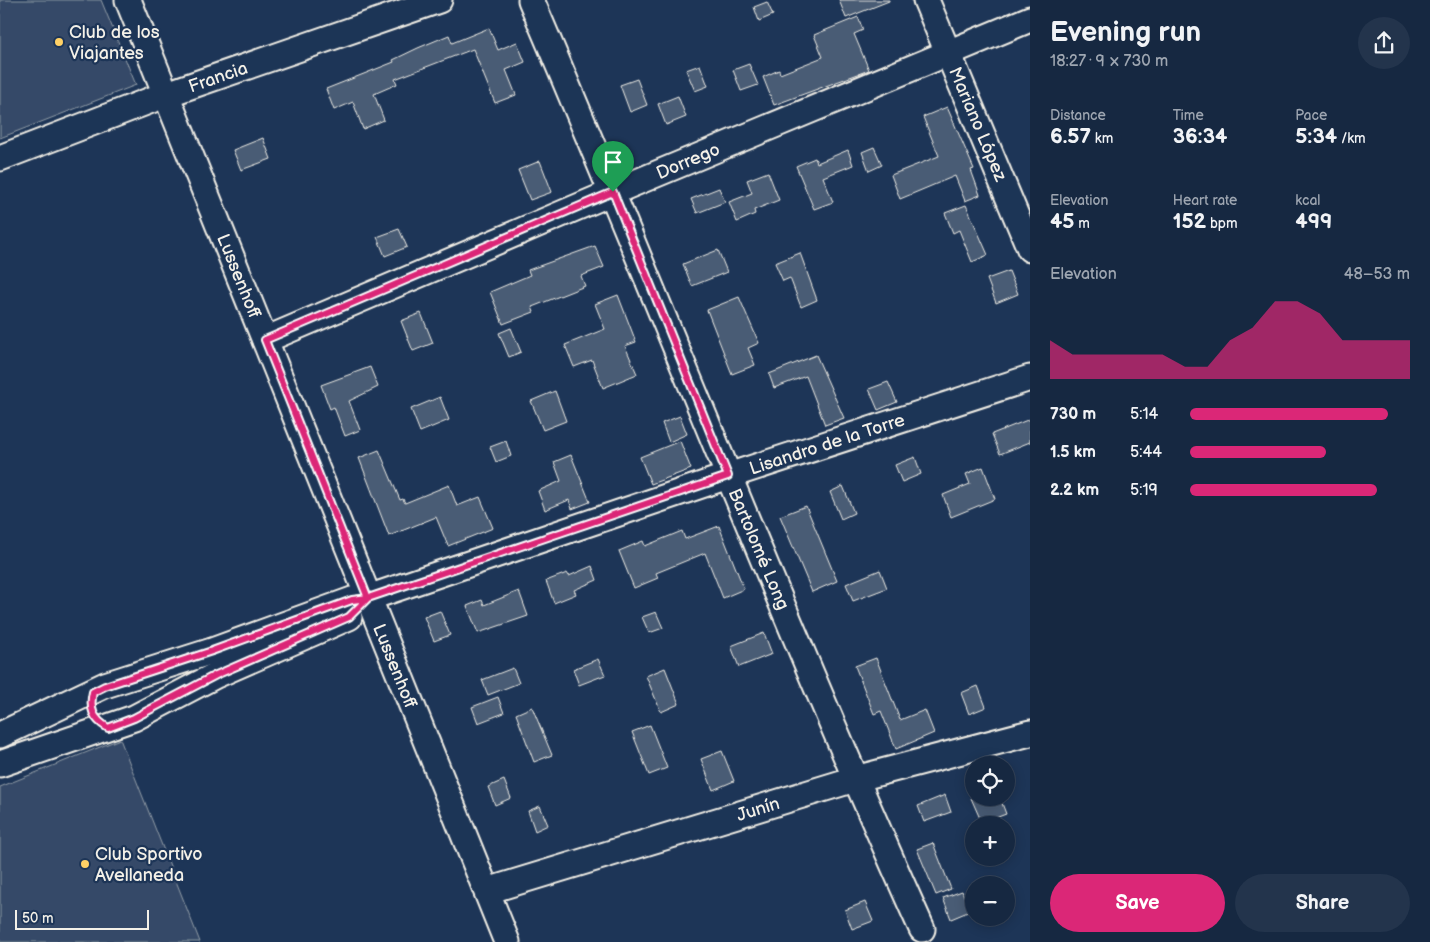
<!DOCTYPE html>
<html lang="en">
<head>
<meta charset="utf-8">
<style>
	body { margin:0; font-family:"Balsamiq Sans",sans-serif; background:#23344c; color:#f1f3f6; height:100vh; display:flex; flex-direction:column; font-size:19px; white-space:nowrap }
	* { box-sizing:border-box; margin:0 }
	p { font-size:16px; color:#9ea6b1 }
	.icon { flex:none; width:28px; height:28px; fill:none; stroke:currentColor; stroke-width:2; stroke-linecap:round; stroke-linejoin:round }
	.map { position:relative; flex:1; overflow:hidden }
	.drawer { display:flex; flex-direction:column; background:#162841; width:400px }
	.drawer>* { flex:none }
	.fabs { position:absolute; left:965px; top:756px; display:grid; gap:10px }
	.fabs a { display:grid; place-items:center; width:50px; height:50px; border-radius:50%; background:#162841; box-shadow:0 2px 12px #0003,0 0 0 1px #35445a; font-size:25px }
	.scale { position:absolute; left:15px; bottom:12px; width:134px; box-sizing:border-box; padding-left:5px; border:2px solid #f4f1e8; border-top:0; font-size:14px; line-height:18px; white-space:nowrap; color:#f4f1e8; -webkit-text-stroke:4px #1d3557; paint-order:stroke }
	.pin { position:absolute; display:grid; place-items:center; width:42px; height:42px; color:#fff; margin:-51px -21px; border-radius:50% 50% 50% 0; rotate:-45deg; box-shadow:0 0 5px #0007 }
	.pin .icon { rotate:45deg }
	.round { display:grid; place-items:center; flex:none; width:52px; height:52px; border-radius:26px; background:#23344c }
	.summary { display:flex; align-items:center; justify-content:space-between; height:85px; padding:0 20px }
	h1 { font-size:28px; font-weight:600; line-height:38px }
	.stats { display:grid; grid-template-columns:repeat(3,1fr); gap:8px; height:85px; padding:5px 20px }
	.stats div { display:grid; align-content:center }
	.stats b { font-size:21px; font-weight:600 }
	.stats small { font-size:14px; font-weight:400 }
	.stats p { font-size:14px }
	.chart { height:140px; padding:10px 20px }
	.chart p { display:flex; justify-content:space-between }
	.chart svg { width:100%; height:90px; margin-top:5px; fill:#db2777; opacity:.7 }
	.button { display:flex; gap:10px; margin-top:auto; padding:10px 20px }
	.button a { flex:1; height:58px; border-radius:30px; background:#db2777; color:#fff; font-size:20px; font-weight:600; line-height:58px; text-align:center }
	.button a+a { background:#23344c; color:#f1f3f6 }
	ul { padding:0 20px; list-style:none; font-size:16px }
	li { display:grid; grid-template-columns:80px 60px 1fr; align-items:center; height:38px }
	li i { height:12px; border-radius:6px; background:#db2777 }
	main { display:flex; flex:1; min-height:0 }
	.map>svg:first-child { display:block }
	.green { fill:#354a67; stroke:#949ea8 }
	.building { fill:#485b74; stroke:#f4f1e8 }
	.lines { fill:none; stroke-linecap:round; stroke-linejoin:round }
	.minor-casing { stroke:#f4f1e8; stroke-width:29 }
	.minor { stroke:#1d3557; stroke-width:25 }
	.route-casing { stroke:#fff; stroke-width:10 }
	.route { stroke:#db2777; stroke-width:6 }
	.poi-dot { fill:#ffd166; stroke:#1d3557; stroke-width:2 }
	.labels { text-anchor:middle; stroke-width:4.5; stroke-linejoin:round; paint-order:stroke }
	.poi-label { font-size:18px; fill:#f4f1e8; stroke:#1d3557; text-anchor:start }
	.street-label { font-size:18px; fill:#f4f1e8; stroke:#1d3557 }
</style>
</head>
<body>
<main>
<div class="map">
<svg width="1030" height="942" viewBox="0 0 1030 942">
	<rect width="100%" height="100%" fill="#1d3557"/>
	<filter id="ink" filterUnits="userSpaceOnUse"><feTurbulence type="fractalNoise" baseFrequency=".02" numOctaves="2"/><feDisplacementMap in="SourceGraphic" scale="10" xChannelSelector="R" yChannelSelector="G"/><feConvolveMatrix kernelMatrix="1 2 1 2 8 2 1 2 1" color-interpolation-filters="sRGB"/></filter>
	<g filter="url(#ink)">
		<!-- green -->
		<g class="green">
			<path d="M 0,0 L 101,0 L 136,85 L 0,138 Z"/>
			<path d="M 120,739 L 200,942 L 0,942 L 0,787 Z"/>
		</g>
		<!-- building -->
		<g class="building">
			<path d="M 839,0 L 889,0 L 889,1 L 846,18 Z"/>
			<path d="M 767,2 L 773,15 L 759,21 L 754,7 Z"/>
			<path d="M 858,17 L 863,30 L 854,34 L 869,70 L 774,105 L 763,77 L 779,70 L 780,74 L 823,57 L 814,35 Z"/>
			<path d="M 489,28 L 498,50 L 517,42 L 525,62 L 506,70 L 516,95 L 495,103 L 473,49 L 395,79 L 397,84 L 374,94 L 384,120 L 363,129 L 353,102 L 334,110 L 326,89 L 394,62 L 393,60 L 418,48 L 449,35 L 452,43 Z"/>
			<path d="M 749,64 L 758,85 L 741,91 L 733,70 Z"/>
			<path d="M 700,65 L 708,86 L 695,91 L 686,70 Z"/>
			<path d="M 637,79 L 647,105 L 630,112 L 620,85 Z"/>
			<path d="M 678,96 L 686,117 L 666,125 L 658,104 Z"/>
			<path d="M 947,107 L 974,169 L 971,170 L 980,195 L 965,201 L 955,176 L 900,199 L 891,175 L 939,156 L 923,117 Z"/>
			<path d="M 263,138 L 271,159 L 241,170 L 233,150 Z"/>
			<path d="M 874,147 L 882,165 L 869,171 L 862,152 Z"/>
			<path d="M 848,150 L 853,165 L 823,177 L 833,202 L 814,209 L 796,166 L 815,158 L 817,163 Z"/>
			<path d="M 540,161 L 552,192 L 530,200 L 518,170 Z"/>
			<path d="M 768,172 L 779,200 L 754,210 L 755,214 L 737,222 L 729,202 L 752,193 L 747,180 Z"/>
			<path d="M 719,188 L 725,202 L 697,213 L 691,199 Z"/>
			<path d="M 966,205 L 988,255 L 972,262 L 959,230 L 953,233 L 945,213 Z"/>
			<path d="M 399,229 L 407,247 L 385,256 L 377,237 Z"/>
			<path d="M 595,246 L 604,267 L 581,276 L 585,286 L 532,307 L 534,312 L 503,324 L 490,292 L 530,275 L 528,270 Z"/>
			<path d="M 718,250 L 727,272 L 692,286 L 683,264 Z"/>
			<path d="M 800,253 L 817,300 L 801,307 L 790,278 L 783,281 L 775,263 Z"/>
			<path d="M 1009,271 L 1018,294 L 996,303 L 987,279 Z"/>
			<path d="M 618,295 L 636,342 L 625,346 L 637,374 L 603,388 L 592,360 L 574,367 L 565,345 L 605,329 L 595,304 Z"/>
			<path d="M 739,297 L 759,343 L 748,348 L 755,365 L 732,374 L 707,310 Z"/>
			<path d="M 421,313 L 433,343 L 413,351 L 401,321 Z"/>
			<path d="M 511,328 L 521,352 L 509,357 L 499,333 Z"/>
			<path d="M 816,355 L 844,418 L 825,425 L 806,376 L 774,388 L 769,374 Z"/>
			<path d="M 370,367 L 378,387 L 349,401 L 360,430 L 345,436 L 334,407 L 330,409 L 321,385 Z"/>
			<path d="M 888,382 L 897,402 L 878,410 L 869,389 Z"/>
			<path d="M 555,391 L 566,421 L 543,430 L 531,401 Z"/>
			<path d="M 440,397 L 449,420 L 420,432 L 411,409 Z"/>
			<path d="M 680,416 L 687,434 L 669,442 L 662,423 Z"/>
			<path d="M 1030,419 L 1030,442 L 1000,454 L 992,434 Z"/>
			<path d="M 506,441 L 511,456 L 496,462 L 490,447 Z"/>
			<path d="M 680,441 L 691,469 L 651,484 L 640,457 Z"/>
			<path d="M 379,450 L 400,500 L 403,499 L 405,503 L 449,485 L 457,506 L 480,497 L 493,528 L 448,546 L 436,517 L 389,536 L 359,458 Z"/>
			<path d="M 571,455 L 590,502 L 572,509 L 569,500 L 545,510 L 538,491 L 561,481 L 554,462 Z"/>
			<path d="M 915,457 L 921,474 L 902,482 L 895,465 Z"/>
			<path d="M 983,467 L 995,499 L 951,517 L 943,495 L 970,484 L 966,474 Z"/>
			<path d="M 843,486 L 854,513 L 841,519 L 830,492 Z"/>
			<path d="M 806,506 L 837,581 L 812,592 L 780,516 Z"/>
			<path d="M 719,526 L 744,589 L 723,598 L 705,553 L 656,573 L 658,578 L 634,588 L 619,551 L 643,541 L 645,546 L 682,531 L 685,539 Z"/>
			<path d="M 592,566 L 597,580 L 574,590 L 576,594 L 554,603 L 546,581 L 567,573 L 569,576 Z"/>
			<path d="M 880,570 L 887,588 L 853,601 L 846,584 Z"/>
			<path d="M 519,591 L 528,616 L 478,633 L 467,606 L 482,600 L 484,605 Z"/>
			<path d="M 440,611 L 450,635 L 434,641 L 424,617 Z"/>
			<path d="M 656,612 L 663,628 L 649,633 L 642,617 Z"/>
			<path d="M 764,633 L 772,654 L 739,667 L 731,646 Z"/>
			<path d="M 876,658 L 900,720 L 925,710 L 934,733 L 896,749 L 881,711 L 874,714 L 855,666 Z"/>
			<path d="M 598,659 L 605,675 L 579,685 L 573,669 Z"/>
			<path d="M 513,668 L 519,683 L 488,695 L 482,680 Z"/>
			<path d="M 665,668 L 679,704 L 661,712 L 646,676 Z"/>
			<path d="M 978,686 L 986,707 L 969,714 L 961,693 Z"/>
			<path d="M 498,697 L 504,713 L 478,723 L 472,707 Z"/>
			<path d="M 532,707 L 552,755 L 534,762 L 516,714 Z"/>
			<path d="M 650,725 L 667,768 L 649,775 L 632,732 Z"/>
			<path d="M 722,751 L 734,781 L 713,790 L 701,759 Z"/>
			<path d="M 504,780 L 511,798 L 495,805 L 488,787 Z"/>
			<path d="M 945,795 L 951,812 L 924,822 L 918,806 Z"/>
			<path d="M 971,798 L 1000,798 L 1006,814 L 982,823 Z"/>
			<path d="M 540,806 L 548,825 L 535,831 L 528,811 Z"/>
			<path d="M 933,843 L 951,889 L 936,895 L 917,849 Z"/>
			<path d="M 962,891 L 970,911 L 951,919 L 943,898 Z"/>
			<path d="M 865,902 L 873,921 L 852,929 L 845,910 Z"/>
		</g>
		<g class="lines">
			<!-- minor casing -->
			<g class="minor-casing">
				<g id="minor">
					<path d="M 128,0 L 507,942"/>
					<path d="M 531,0 C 663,309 784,622 922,929"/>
					<path d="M 926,0 L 1030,249"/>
					<path d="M 0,158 L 167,94 L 439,0"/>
					<path d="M 265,340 L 613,192 L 1030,19"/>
					<path d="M 0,735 L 105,685 L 212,651 L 352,600 L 368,598 L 728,476 L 1030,378"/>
					<path d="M 0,764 L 134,718 L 216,675 L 349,617"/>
					<path d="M 487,891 L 855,779 L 1030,733"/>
				</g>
			</g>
			<!-- minor -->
			<use href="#minor" class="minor"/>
		</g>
	</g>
	<g class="lines" filter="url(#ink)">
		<!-- route casing -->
		<g class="route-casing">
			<path id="route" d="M 613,192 L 265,340 L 368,598 L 352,600 L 212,651 L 105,686 L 93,692 C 89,709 93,719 108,728 L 134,718 L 216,675 L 349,617 L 368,598 L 728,476 L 613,192"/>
		</g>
		<!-- route -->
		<use href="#route" class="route"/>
	</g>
	<!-- markers -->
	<g class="poi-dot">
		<circle cx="59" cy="42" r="5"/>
		<circle cx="85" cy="864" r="5"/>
	</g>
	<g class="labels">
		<!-- poi labels -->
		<g class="poi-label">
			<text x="69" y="38">Club de los<tspan x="69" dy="21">Viajantes</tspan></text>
			<text x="95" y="860">Club Sportivo<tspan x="95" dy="21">Avellaneda</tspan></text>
		</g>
		<!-- street labels -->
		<g class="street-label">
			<text transform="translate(218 77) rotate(-19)" y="6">Francia</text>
			<text transform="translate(978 124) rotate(67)" y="6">Mariano López</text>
			<text transform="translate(688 161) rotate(-23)" y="6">Dorrego</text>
			<text transform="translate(239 276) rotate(68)" y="6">Lussenhoff</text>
			<text transform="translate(827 444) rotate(-18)" y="6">Lisandro de la Torre</text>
			<text transform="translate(759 549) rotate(67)" y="6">Bartolomé Long</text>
			<text transform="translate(395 666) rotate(68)" y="6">Lussenhoff</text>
			<text transform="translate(758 809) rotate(-17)" y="6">Junín</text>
		</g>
	</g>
</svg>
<div class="fabs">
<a><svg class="icon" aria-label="locate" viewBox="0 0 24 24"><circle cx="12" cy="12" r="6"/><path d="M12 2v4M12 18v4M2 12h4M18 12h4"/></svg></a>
<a>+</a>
<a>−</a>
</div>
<div class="scale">50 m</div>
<div class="pin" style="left:613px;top:192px;background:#1e9e55"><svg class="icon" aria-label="arrive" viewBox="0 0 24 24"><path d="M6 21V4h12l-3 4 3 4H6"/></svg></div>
</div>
<section class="drawer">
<div class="summary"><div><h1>Evening run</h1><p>18:27 · 9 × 730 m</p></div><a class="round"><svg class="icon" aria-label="share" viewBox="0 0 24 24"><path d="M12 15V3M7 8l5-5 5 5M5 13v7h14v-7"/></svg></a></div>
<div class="stats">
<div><p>Distance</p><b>6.57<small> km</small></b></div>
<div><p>Time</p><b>36:34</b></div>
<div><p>Pace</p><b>5:34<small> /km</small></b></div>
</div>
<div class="stats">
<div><p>Elevation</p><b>45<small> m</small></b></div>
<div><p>Heart rate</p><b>152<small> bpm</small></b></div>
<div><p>kcal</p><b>499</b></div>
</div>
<div class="chart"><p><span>Elevation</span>48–53 m</p>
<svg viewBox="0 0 160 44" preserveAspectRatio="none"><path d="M0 44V25L10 32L20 32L30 32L40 32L50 32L60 38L70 38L80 25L90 19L100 6L110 6L120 12L130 25L140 25L150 25L160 25V44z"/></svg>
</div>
<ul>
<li><b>730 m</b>5:14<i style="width:90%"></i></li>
<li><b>1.5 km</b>5:44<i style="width:62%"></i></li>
<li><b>2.2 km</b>5:19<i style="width:85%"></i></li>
</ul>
<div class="button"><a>Save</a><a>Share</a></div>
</section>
</main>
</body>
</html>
